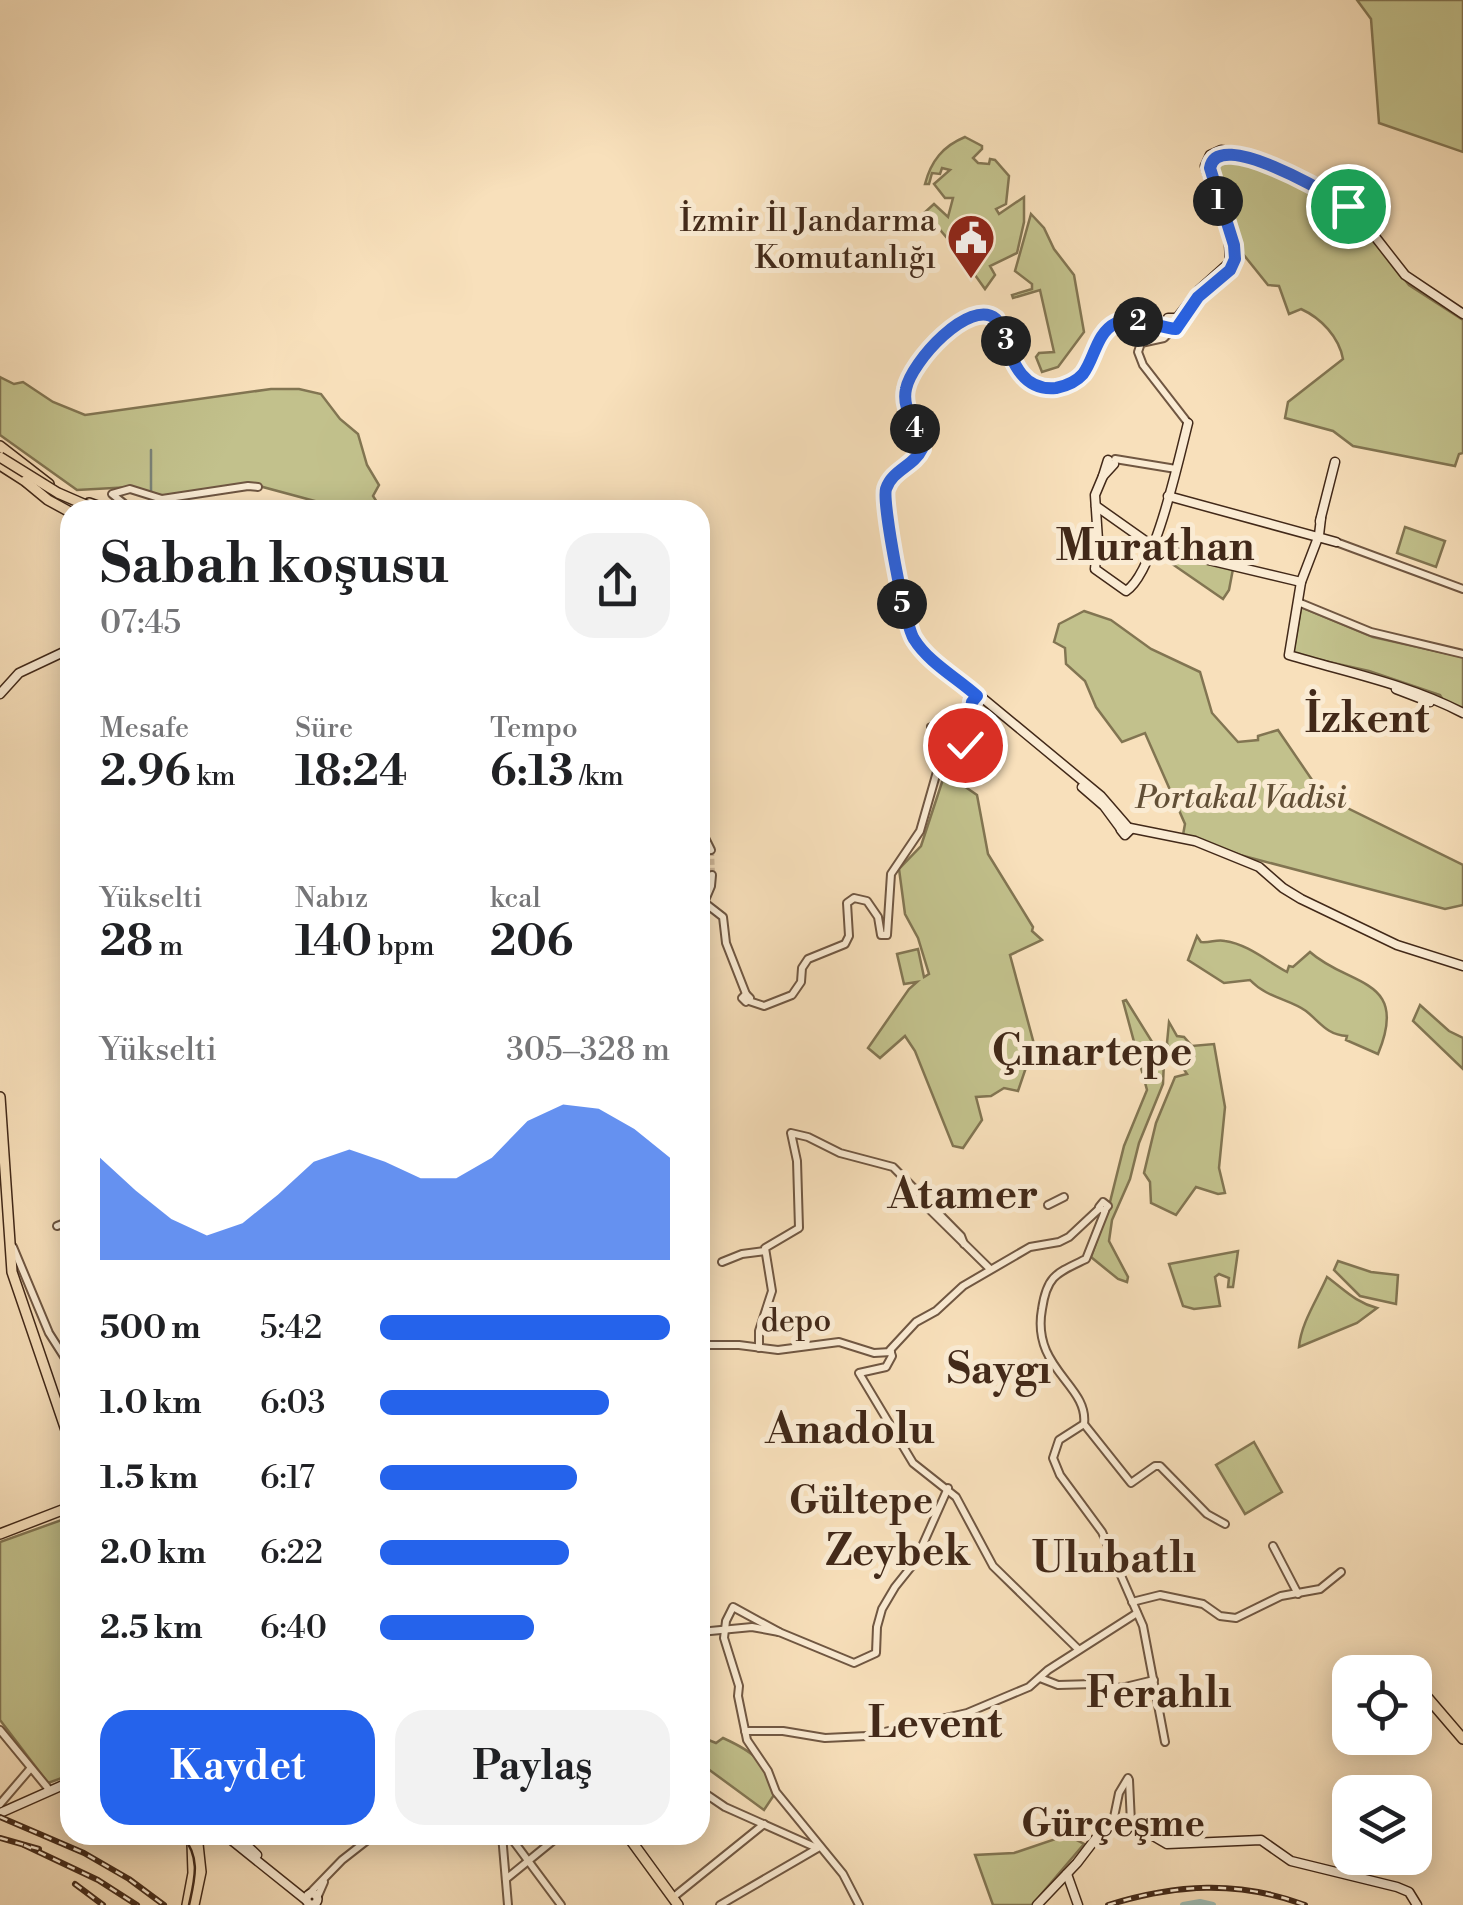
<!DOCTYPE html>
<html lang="tr">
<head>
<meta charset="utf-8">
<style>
	body { margin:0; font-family:"Libre Bodoni",serif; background:#f2f2f2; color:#202124; height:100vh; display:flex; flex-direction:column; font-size:38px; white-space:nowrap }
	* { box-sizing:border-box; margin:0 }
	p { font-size:32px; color:#757577 }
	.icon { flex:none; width:55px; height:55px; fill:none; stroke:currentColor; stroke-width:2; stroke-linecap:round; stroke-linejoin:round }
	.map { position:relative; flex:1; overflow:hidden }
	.side { position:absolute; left:60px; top:500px; width:650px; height:1345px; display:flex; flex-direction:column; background:#fff; border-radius:30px; box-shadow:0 5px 25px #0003 }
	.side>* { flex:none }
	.tools { position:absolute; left:1332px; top:1655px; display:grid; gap:20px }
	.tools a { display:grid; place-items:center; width:100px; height:100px; border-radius:20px; background:#fff; box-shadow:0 5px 25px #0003; font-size:50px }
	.pin { position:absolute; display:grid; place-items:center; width:85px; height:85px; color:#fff; margin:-42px; border:5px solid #fff; border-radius:50%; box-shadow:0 2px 10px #0007 }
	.km { position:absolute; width:50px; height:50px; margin:-25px; border-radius:50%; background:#222; color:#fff; font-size:28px; line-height:50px; text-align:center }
	.round { display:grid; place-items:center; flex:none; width:105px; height:105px; border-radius:30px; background:#f2f2f2 }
	.overview { display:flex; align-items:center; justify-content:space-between; height:170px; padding:0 40px }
	h1 { font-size:55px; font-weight:700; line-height:75px }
	.figures { display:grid; grid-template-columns:repeat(3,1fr); gap:15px; height:170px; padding:10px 40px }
	.figures div { display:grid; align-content:center }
	.figures b { font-size:42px; font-weight:700 }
	.figures small { font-size:28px; font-weight:400 }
	.figures p { font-size:28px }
	.chart { height:280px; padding:20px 40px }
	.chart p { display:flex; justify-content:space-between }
	.chart svg { width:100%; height:180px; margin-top:10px; fill:#2563eb; opacity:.7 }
	.cta { display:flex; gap:20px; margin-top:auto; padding:20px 40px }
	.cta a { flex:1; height:115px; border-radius:30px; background:#2563eb; color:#fff; font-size:40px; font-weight:700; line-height:115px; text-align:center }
	.cta a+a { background:#f2f2f2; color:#202124 }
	ul { padding:0 40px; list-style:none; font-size:32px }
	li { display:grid; grid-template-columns:160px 120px 1fr; align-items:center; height:75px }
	li i { height:25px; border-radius:12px; background:#2563eb }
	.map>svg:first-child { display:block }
	.green { fill:#c2c18c; stroke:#827552; stroke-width:2.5 }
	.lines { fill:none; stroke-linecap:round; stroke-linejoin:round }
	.stream { stroke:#798177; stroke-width:2.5 }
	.river { stroke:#9ebcb5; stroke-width:6 }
	.tertiary-tunnel { stroke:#d4bb9b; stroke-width:6; stroke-dasharray:6 3; stroke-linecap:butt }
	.tertiary-casing { stroke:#705742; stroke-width:10 }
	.secondary-casing { stroke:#422919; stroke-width:11 }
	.primary-casing { stroke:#422919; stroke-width:12 }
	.tertiary { stroke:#faebd3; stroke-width:6 }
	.secondary { stroke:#faebd3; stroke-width:8 }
	.primary { stroke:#f8e0bb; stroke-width:9 }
	.tram { stroke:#422919; stroke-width:2.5 }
	.rail-casing { stroke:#422919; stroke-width:6 }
	.rail { stroke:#faebd3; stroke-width:2.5; stroke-dasharray:8; stroke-linecap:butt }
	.primary-bridge-casing { stroke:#422919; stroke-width:12; stroke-linecap:butt }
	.primary-bridge { stroke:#f8e0bb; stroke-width:9 }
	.route-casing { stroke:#fff; stroke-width:20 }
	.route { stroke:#2563eb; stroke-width:12 }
	.labels { text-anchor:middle; stroke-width:10; stroke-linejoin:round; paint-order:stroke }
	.poi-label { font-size:32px; fill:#422919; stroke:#faebd3; text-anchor:end }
	.park-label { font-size:32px; font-style:italic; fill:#624f36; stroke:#faebd3 }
	.street-label { font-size:32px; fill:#422919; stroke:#faebd3 }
	.quarter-label { font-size:38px; font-weight:bold; fill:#422919; stroke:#faebd3 }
	.district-label { font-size:42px; font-weight:bold; fill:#422919; stroke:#faebd3 }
</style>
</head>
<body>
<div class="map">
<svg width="1463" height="1905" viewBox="0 0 1463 1905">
	<rect width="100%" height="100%" fill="#f8e0bb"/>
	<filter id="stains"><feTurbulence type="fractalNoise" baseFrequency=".002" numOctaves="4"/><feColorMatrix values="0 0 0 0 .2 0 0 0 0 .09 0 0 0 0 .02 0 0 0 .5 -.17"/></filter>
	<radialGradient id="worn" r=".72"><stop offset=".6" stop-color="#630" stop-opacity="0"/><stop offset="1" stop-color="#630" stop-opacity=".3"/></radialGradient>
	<!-- green -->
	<g class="green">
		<path d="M 1357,0 L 1463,0 L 1463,152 L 1379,123 L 1371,19 Z"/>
		<path d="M 965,137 L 982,146 L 982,149 L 973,158 L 978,163 L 989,164 L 990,159 L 995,160 L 1009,176 L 1006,204 L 996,209 L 999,214 L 1024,197 L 1024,222 L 1017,253 L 990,266 L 995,275 L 985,289 L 970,268 L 988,253 L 985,237 L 966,236 L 958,241 L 962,247 L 958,251 L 925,212 L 934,204 L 948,217 L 953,198 L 945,198 L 934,184 L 950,170 L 942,168 L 940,174 L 932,173 L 929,184 L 925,184 C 931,161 943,146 965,137 Z"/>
		<path d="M 1220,156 C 1256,154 1323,189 1352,211 L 1409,285 L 1463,320 L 1463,453 L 1459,454 L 1455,466 L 1353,446 L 1333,431 L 1285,418 L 1288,402 L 1343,359 C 1339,337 1321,318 1301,309 L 1289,314 L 1279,286 L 1268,285 L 1239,249 L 1213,167 Z"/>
		<path d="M 1031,214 L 1044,228 L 1054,249 L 1074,275 L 1084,332 L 1058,367 L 1042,372 L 1036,357 L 1039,353 L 1054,352 L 1040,290 L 1013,298 L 1012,295 L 1032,289 L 1032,284 L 1015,271 Z"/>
		<path d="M 0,377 L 14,384 L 23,382 L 53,402 L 85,415 L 271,389 L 299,389 L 321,394 L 340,419 L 358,434 L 367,465 L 379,485 L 373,496 L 382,510 L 348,510 L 248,483 L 166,497 L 132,487 L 77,490 L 0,435 Z"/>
		<path d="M 1405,527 L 1445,541 L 1436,567 L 1397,553 Z"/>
		<path d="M 1159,551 L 1233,569 L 1229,590 L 1223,599 L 1162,557 Z"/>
		<path d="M 1301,607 L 1373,637 L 1463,657 L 1463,711 L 1443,700 L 1440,695 L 1369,671 L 1293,654 Z"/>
		<path d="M 1084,611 L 1111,620 L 1151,649 L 1200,672 L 1212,713 L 1238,742 L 1258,740 L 1258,736 L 1278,730 L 1323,796 L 1463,865 L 1463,905 L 1445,909 L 1240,855 L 1183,835 L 1185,824 L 1145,733 L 1122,742 L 1096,707 L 1085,681 L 1066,664 L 1065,648 L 1054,642 L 1059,624 Z"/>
		<path d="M 945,773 L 977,795 L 988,854 L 1033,927 L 1032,931 L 1042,940 L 1010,955 L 1034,1044 L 1018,1091 L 1004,1088 L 991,1096 L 976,1097 L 982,1120 L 963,1148 L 953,1146 L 915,1051 L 905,1036 L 880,1058 L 868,1048 L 909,989 L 917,982 L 904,984 L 897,954 L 918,949 L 924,977 L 929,974 L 918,938 L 905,914 L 899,869 L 921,846 Z"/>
		<path d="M 1197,936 L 1201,942 C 1210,943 1217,939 1225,941 C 1247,944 1267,961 1287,972 L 1289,966 L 1293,967 L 1310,952 C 1349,987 1410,977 1378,1054 L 1346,1040 L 1347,1036 C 1327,1035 1320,1022 1306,1011 C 1289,999 1267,998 1250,980 L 1224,983 L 1188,960 Z"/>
		<path d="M 1126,1000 L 1164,1061 L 1163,1084 L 1139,1143 L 1130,1179 L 1112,1220 L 1109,1241 L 1128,1277 L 1127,1282 L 1118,1279 L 1091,1257 L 1109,1206 L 1124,1146 L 1147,1090 L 1123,1001 Z"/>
		<path d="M 1420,1005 L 1449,1031 L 1463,1038 L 1463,1069 L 1413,1021 Z"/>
		<path d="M 1169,1022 L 1177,1036 L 1184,1037 L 1192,1046 L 1214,1044 L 1225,1107 L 1219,1168 L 1225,1193 L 1218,1194 L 1196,1187 L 1176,1215 L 1151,1203 L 1150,1182 L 1144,1173 L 1156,1123 L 1175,1077 L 1187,1074 L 1183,1068 L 1188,1062 L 1185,1057 L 1175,1064 L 1167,1043 Z"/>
		<path d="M 1238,1251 L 1233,1287 L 1228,1287 L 1229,1278 L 1219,1274 L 1215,1277 L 1220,1306 L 1194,1309 L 1183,1306 L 1169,1264 Z"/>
		<path d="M 1338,1261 L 1371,1272 L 1398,1275 L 1396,1304 L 1360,1296 L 1334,1270 Z"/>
		<path d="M 1327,1277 C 1345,1290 1355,1302 1377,1308 L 1357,1323 L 1299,1347 C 1301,1323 1317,1300 1327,1277 Z"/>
		<path d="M 1254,1442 L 1282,1492 L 1245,1514 L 1216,1465 Z"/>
		<path d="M 70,1517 L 70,1775 L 48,1783 L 0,1720 L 0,1542 Z"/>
		<path d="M 723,1738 C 756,1753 761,1759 776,1792 L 764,1810 L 700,1763 L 700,1744 L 706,1739 L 716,1743 Z"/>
		<path d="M 1067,1835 L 1084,1844 L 1032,1905 L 993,1905 L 975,1855 L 1014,1853 Z"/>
	</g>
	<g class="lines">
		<!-- stream -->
		<path class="stream" d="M 151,493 L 151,450"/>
		<!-- river -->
		<path class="river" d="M 1183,1905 L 1200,1902 L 1213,1905"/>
		<!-- tertiary-tunnel -->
		<path class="tertiary-tunnel" d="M 711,850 L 712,875"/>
		<!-- tertiary casing -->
		<g class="tertiary-casing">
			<g id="tertiary">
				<path d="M 1172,330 L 1164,338 L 1141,343 L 1138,352 L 1143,365 L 1188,423"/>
				<path d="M 1115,459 L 1176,469"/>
				<path d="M 132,510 L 112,494 L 130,489 L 162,499 L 248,486 L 258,487"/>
				<path d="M 220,510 L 249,506 L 273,510"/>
				<path d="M 1336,542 L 1463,589"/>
				<path d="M 1298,602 L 1371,632 L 1463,654"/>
				<path d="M 700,828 L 711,850"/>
				<path d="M 705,903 L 723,917 L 726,943 L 746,994"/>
				<path d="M 700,912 L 711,886 L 712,875"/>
				<path d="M 746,994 L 750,998 L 746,1002 L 742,998 Z"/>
				<path d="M 749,1001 L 764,1006 L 792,995 L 801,982 L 802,968 L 808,959 L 845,944 L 849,936 L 847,903 L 854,898 L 867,901 L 878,917 L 881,935 L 887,935 L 891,874 L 920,831 L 938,768 L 931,727 L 939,725 L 961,744 L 966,744 L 972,702 L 977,695"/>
				<path d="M 920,1200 L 990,1269"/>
				<path d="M 1103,1202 L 1108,1206 L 1104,1211 L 1099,1207 Z"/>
				<path d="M 1048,1205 L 1064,1197"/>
				<path d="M 1105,1211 L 1086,1259 C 1057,1273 1047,1275 1042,1309 C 1031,1369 1089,1385 1084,1424 L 1059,1440 L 1053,1458 L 1060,1475 L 1102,1532 L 1143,1626 L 1165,1742"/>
				<path d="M 57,1226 L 70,1221"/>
				<path d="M 13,1247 L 49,1333 L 70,1366"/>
				<path d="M 722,1262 L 742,1254 L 765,1251"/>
				<path d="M 700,1345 L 739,1345 L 778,1350 L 839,1342 L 874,1353 L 891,1352"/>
				<path d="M 759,1348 L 759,1331 L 772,1291 L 765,1248 L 799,1228 L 797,1161 L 791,1133 L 808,1137 L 840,1153 L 893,1167 L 961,1236 L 964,1244"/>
				<path d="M 1084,1424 L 1131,1483 L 1155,1466 L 1160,1466 L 1207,1514 L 1225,1524"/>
				<path d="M 1273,1546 L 1298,1594"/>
				<path d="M 1132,1602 L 1160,1595 L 1203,1604 L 1220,1616 L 1236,1618 L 1281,1596 L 1320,1589 L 1341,1572"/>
				<path d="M 700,1632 L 752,1627 L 779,1632 L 854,1663 L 876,1653 L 877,1627 L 882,1609 L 895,1587 L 915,1562 L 948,1488"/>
				<path d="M 779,1632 L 733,1607 L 726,1621 L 724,1638 L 739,1686 L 738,1696 L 747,1740 L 768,1771 L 776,1792 L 843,1874 L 859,1905"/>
				<path d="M 1078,1649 L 993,1566 L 956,1497 L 913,1463 L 859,1373 L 886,1367 L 892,1356 L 890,1350 L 916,1322 L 936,1311 L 963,1286 L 1030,1247 L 1059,1242 L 1069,1237 L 1100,1208"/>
				<path d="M 1040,1678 L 1058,1685 L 1094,1684 L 1121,1688 L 1154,1680"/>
				<path d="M 0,1730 L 47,1787"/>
				<path d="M 745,1731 L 783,1731 L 825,1738 L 867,1736 L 967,1713 L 1029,1687 L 1048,1670 L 1137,1613"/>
				<path d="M 1129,1780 L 1131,1823"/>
				<path d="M 700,1790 L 725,1807 L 817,1848"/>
				<path d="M 0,1804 L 30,1769"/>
				<path d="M 1113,1822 L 1119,1793 L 1128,1778"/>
				<path d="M 502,1835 L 508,1905"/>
				<path d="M 509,1835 L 561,1905"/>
				<path d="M 506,1879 L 560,1835"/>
				<path d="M 310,1893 L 342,1860 L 374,1835"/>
				<path d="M 676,1895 L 764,1824"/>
				<path d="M 317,1898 L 324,1882"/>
				<path d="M 720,1905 L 818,1848"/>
			</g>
		</g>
		<!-- secondary casing -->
		<g class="secondary-casing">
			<g id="secondary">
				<path d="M 1168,328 L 1168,318 L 1177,318 L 1200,289 L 1230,262 L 1229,241 L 1205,166 L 1210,155 L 1221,150 L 1245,153 L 1309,180 L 1348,202 L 1405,275 L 1463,314"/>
				<path d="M 1108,460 L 1103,476 L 1114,464"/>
				<path d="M 1103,476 L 1095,495 L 1098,540 L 1095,569 L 1126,591 C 1154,574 1179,458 1188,423"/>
				<path d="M 1168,496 L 1336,542"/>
				<path d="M 1096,506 L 1154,547 L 1301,582"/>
				<path d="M 1321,518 L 1319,535 L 1301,582 L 1289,655 C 1349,673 1407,684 1463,713"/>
				<path d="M 1320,521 L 1335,462"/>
				<path d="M 1396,689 L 1430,702"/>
				<path d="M 0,694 L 19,673 L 70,649"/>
				<path d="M 1082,787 L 1104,806 L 1121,829"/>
				<path d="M 1125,826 L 1130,830 L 1125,835 L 1121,830 Z"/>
				<path d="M 1127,826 L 1101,796 L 916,643 L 903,612 L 885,493 C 891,472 913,467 922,449 C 920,429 902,411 906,389 C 910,363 967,302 994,317 C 1006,334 1008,357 1020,375 C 1026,384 1037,387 1047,388 C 1098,390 1083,337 1118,322 C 1133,316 1157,325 1172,330 L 1178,327"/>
				<path d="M 1130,828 L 1195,841 L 1259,867 L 1283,888 L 1301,899 L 1397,945 L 1463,966"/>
				<path d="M 0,1813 L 70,1782"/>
				<path d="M 225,1835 L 306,1900"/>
				<path d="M 236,1835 L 257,1855"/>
				<path d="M 1067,1874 L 1078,1905"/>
				<circle cx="312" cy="1899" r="5.5"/>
				<path d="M 1037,1905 L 1077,1863 L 1103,1829 L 1119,1822 L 1131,1823 L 1167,1844 L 1261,1840 L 1291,1861 L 1397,1887 L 1409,1892 L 1417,1905"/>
			</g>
		</g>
		<!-- primary casing -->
		<g class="primary-casing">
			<g id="primary">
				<path d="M 0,446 L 49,484"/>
				<path d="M 0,465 L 42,492 L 79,510"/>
				<path d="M 89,503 L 109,510"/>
				<path d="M 0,1097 L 12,1272 L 70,1442"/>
				<path d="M 0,1534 L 70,1507"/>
				<path d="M 1421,1690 L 1463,1739"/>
				<path d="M 627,1835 L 678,1905"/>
				<path d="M 187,1905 L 193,1873 L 192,1843"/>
				<path d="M 194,1905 L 201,1872 L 197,1835"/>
			</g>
		</g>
		<!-- tertiary -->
		<use href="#tertiary" class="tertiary"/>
		<!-- secondary -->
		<use href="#secondary" class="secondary"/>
		<!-- primary -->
		<use href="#primary" class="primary"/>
		<!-- tram -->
		<path class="tram" d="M 182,1835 C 201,1858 195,1878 189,1905"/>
		<!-- rail casing -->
		<g class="rail-casing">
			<g id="rail">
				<path d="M 0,1817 L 84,1853 L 129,1879 L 164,1905"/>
				<path d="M 0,1838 L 39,1849"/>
				<path d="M 24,1845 L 98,1880 L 137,1905"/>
				<path d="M 75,1884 L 103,1905"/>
				<path d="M 1108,1905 C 1176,1884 1238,1880 1305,1905"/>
			</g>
		</g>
		<!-- rail -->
		<use href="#rail" class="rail"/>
		<!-- primary-bridge casing -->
		<g class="primary-bridge-casing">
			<g id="primary-bridge">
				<path d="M 0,457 L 58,493 L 97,510"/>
				<path d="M 25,481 L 48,500 L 70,512"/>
			</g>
		</g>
		<!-- primary-bridge -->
		<use href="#primary-bridge" class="primary-bridge"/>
	</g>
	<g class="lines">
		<!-- route casing -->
		<g class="route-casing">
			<path id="route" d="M 965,745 L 972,702 L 977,696 C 957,678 928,662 914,639 C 905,626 882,502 886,489 C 892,470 914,466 922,449 C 920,428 901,411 906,389 C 911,362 970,297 996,319 C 1010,348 1015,392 1056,388 C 1066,386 1076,382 1083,374 C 1095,358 1096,333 1116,323 C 1133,314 1159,328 1176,329 L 1198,297 L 1230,270 L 1235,259 L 1234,245 L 1210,168 C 1217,127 1327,193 1348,206"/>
		</g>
		<!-- route -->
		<use href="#route" class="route"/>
	</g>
	<!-- icons -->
	<defs>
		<g id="civic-pin" transform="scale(2.5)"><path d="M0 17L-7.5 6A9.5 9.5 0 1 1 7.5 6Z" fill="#8f2418" stroke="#faebd3"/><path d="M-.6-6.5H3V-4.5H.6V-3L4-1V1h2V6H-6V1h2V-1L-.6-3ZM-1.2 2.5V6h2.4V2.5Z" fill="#fff"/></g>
	</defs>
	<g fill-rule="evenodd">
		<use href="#civic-pin" x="971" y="238"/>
	</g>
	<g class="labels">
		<!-- poi labels -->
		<g class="poi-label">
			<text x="936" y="231">İzmir İl Jandarma<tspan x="936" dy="37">Komutanlığı</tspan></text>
		</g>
		<!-- park labels -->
		<g class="park-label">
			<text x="1241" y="808">Portakal Vadisi</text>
		</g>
		<!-- street labels -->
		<g class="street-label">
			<text transform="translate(796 1320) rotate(-1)" y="11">depo</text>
		</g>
		<!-- quarter labels -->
		<g class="quarter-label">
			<text x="861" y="1513">Gültepe</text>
			<text x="1113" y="1836">Gürçeşme</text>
		</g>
		<!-- district labels -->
		<g class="district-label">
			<text x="1155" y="560">Murathan</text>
			<text x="1367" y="732">İzkent</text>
			<text x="1092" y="1065">Çınartepe</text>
			<text x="963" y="1208">Atamer</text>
			<text x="999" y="1383">Saygı</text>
			<text x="850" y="1443">Anadolu</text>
			<text x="898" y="1565">Zeybek</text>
			<text x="1114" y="1572">Ulubatlı</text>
			<text x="1159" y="1707">Ferahlı</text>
			<text x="935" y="1737">Levent</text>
		</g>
	</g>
	<rect width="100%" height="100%" filter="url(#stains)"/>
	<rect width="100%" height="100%" fill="url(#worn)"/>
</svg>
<div class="tools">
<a><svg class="icon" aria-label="locate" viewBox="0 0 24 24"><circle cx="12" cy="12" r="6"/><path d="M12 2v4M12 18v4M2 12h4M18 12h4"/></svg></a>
<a><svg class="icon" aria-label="layers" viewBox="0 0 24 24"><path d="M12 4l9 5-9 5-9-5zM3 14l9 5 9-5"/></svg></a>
</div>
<div class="pin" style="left:1348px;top:206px;background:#1e9e55"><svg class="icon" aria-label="arrive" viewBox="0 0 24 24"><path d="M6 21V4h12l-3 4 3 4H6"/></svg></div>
<div class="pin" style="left:965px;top:745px;background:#d93025"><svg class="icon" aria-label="check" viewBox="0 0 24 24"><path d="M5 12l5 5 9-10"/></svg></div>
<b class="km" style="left:1218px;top:201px">1</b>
<b class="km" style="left:1138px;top:322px">2</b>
<b class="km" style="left:1006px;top:341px">3</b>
<b class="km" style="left:915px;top:429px">4</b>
<b class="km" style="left:902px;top:604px">5</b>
<section class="side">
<div class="overview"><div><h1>Sabah koşusu</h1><p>07:45</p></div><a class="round"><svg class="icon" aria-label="share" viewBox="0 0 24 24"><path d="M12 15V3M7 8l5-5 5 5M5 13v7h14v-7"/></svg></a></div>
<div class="figures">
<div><p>Mesafe</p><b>2.96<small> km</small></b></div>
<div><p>Süre</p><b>18:24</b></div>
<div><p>Tempo</p><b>6:13<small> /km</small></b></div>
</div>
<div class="figures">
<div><p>Yükselti</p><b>28<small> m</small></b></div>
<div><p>Nabız</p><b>140<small> bpm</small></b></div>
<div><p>kcal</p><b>206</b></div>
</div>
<div class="chart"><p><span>Yükselti</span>305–328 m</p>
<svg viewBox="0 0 160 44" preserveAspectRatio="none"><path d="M0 44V19L10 27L20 34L30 38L40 35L50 28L60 20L70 17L80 20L90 24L100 24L110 19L120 10L130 6L140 7L150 12L160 19V44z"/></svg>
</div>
<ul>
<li><b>500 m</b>5:42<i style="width:100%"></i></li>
<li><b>1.0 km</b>6:03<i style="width:79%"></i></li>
<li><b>1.5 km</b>6:17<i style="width:68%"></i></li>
<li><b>2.0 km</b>6:22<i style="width:65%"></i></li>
<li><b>2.5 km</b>6:40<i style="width:53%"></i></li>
</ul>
<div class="cta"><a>Kaydet</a><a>Paylaş</a></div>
</section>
</div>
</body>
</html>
